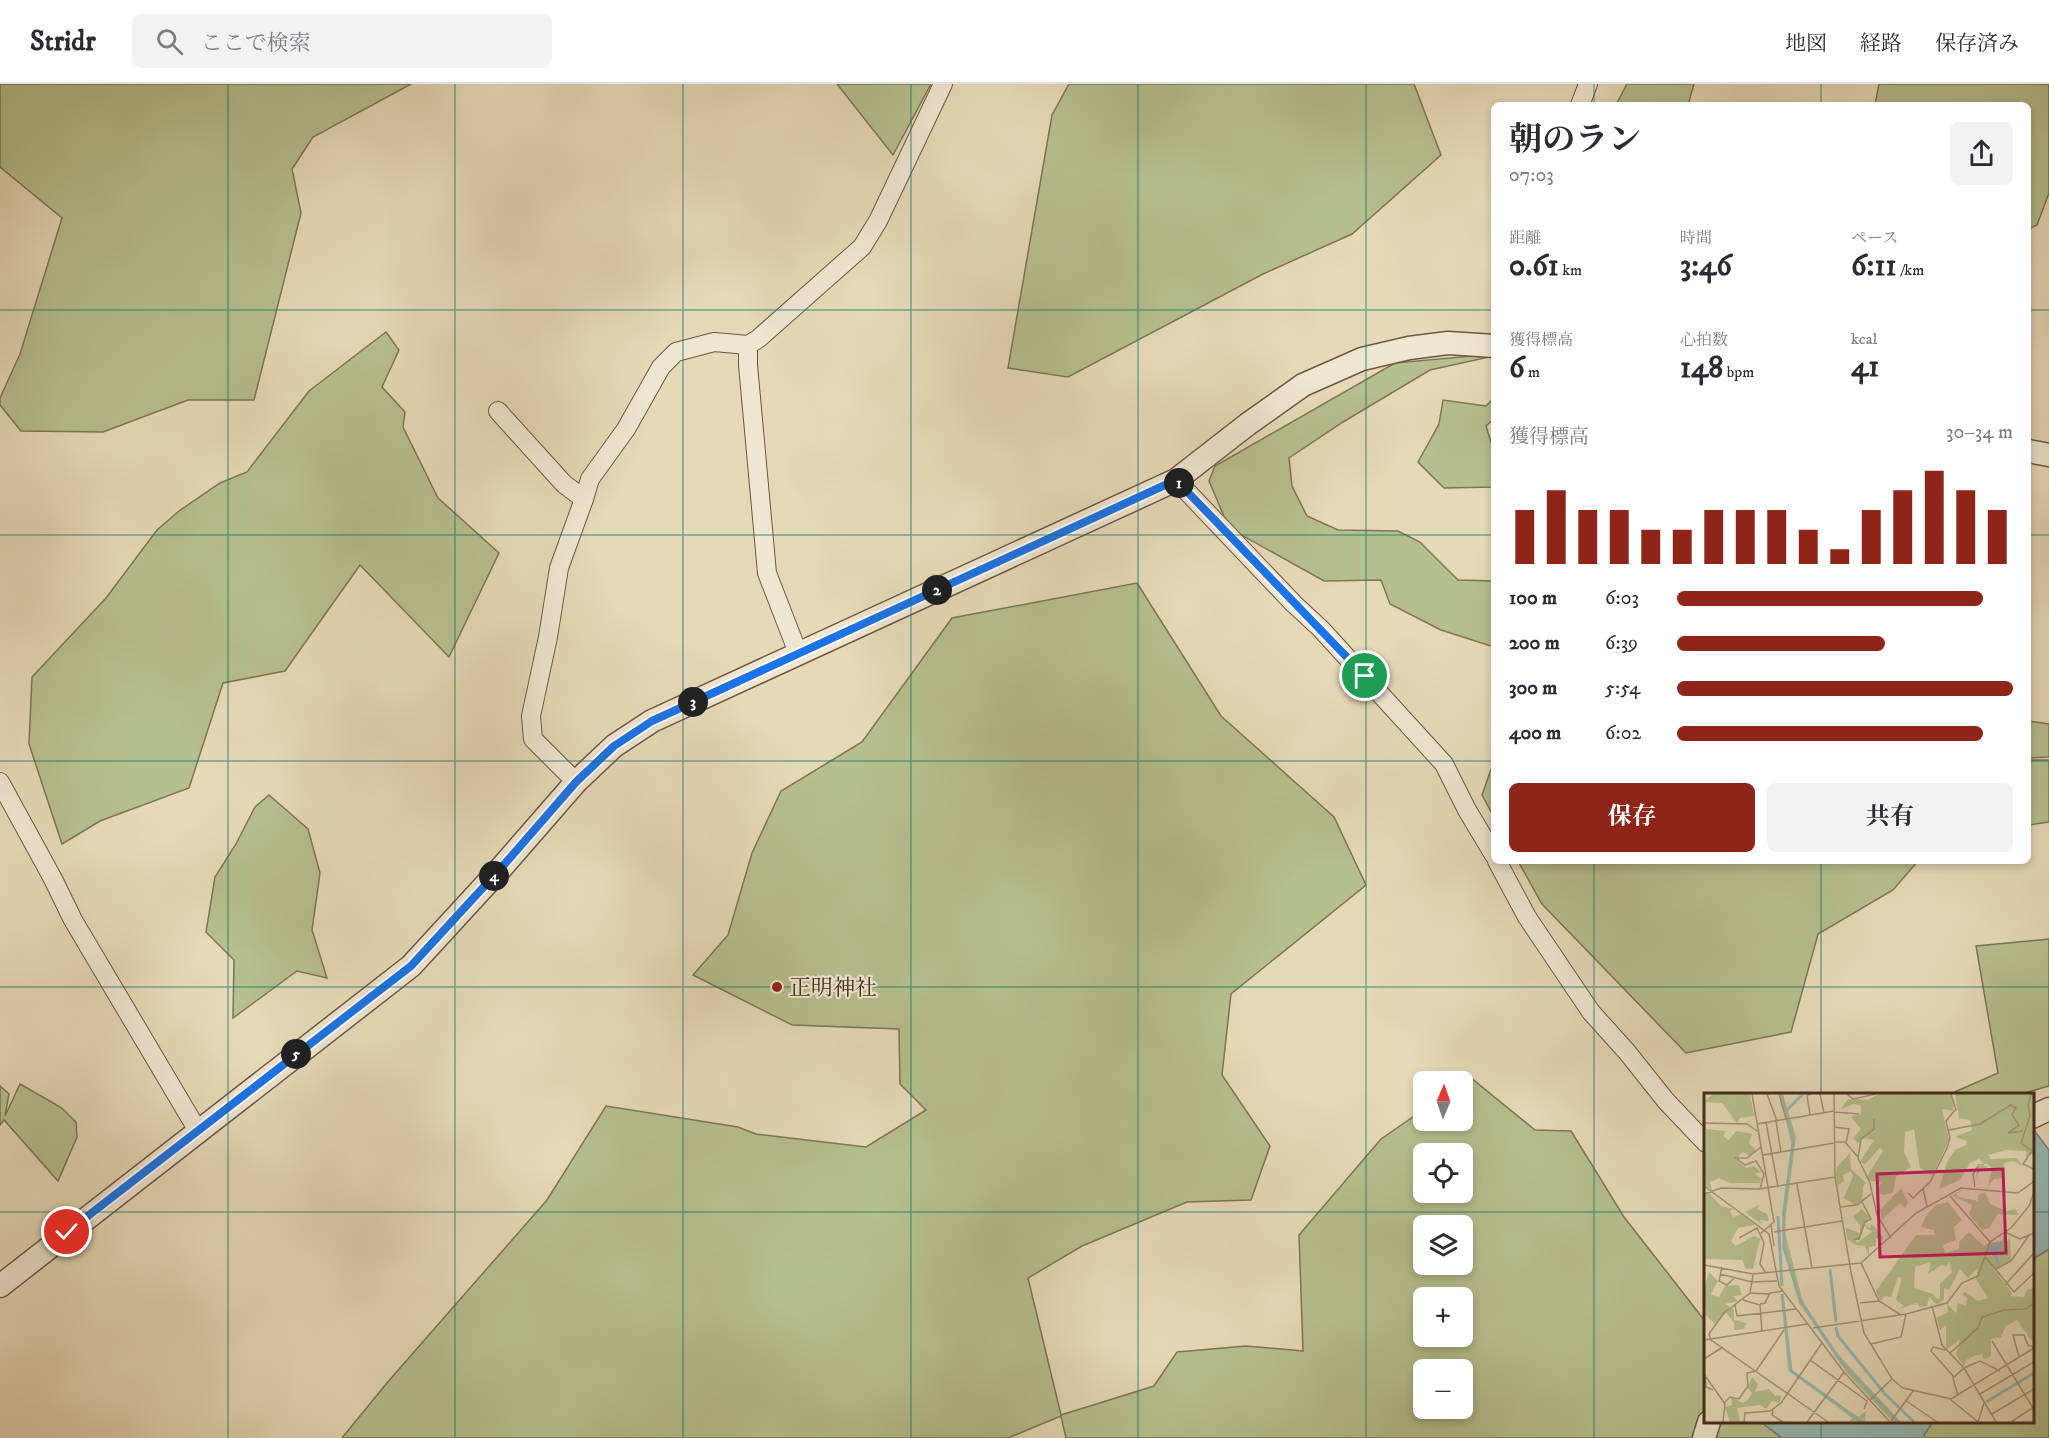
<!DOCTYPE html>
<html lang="ja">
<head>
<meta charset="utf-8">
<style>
	body { margin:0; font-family:"IM FELL DW Pica","Noto Serif JP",serif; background:#f2f2f3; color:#2b2b33; height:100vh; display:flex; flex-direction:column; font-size:22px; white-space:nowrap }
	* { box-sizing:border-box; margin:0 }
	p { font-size:20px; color:#7c7c81 }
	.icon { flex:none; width:33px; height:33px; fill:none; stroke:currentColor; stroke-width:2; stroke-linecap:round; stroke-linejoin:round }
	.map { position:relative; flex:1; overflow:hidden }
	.sheet { position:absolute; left:1491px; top:18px; width:540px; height:762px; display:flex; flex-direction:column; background:#fff; border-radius:9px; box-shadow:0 3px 9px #0003 }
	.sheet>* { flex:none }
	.needle { width:39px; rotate:2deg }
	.fabs { position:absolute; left:1413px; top:987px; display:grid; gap:12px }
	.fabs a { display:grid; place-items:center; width:60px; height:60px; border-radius:9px; background:#fff; box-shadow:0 3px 9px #0003; font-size:30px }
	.pin { position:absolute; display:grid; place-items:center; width:51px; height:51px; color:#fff; margin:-26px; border:3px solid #fff; border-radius:50%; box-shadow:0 2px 6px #0007 }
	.km { position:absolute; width:30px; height:30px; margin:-15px; border-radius:50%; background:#222; color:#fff; font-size:16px; line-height:30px; text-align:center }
	.round { display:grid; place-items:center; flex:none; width:63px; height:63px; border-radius:9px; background:#f2f2f3 }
	.head { display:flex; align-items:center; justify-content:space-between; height:102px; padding:0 18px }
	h1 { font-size:33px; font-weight:700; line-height:45px }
	.metrics { display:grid; grid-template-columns:repeat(3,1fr); gap:9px; height:102px; padding:6px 18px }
	.metrics div { display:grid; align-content:center }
	.metrics b { font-size:30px; font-weight:700 }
	.metrics small { font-size:16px; font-weight:400 }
	.metrics p { font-size:16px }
	.chart { height:168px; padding:12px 18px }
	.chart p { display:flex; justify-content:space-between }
	.chart svg { width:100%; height:108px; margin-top:6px; stroke:#8f2418; stroke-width:6 }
	.cta { display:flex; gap:12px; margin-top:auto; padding:12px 18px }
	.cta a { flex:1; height:69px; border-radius:9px; background:#8f2418; color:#fff; font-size:24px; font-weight:700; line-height:69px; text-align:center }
	.cta a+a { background:#f2f2f3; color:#2b2b33 }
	ul { padding:0 18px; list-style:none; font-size:20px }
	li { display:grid; grid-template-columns:96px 72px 1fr; align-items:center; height:45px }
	li i { height:15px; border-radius:8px; background:#8f2418 }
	header { display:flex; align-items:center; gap:36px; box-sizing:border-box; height:84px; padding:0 30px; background:#fff; border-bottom:2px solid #e1e1e2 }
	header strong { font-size:28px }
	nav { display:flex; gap:33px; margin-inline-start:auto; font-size:21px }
	.search { width:420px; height:54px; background:#f2f2f3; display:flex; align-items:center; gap:15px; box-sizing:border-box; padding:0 21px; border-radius:9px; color:#7c7c81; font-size:22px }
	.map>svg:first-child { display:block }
	.green { fill:#b6bf8e; stroke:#7d7556; stroke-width:1.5; fill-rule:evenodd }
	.water { fill:#97b9b4; stroke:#768078; stroke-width:1.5 }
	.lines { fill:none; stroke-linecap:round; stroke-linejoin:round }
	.minor-casing { stroke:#6c5644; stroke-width:20 }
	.tertiary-casing { stroke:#6c5644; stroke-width:25 }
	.minor { stroke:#efe6d1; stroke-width:18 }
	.tertiary { stroke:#efe6d1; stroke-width:22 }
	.route-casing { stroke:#fff; stroke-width:12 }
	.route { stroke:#1a73e8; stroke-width:8 }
	.grid { fill:none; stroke:#0f766e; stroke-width:1.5; stroke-opacity:0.55 }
	.poi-dot { fill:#8f2418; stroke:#efe6d1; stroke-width:2 }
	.labels { text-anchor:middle; stroke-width:4.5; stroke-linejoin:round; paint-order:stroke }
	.poi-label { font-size:22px; fill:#442b1d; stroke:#efe6d1; text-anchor:start }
	.inset-river { fill:none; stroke:#97b9b4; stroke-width:3 }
	.inset-road { fill:none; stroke:#a5937a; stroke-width:1.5 }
	.view { fill:#c2185b; fill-opacity:0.15; stroke:#c2185b; stroke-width:3 }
	.inset-edge { fill:none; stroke:#442b1d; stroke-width:3 }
</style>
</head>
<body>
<header>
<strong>Stridr</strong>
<div class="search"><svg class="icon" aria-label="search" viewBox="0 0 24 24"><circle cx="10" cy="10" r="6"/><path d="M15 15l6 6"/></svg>ここで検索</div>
<nav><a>地図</a><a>経路</a><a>保存済み</a></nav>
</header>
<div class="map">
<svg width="2049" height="1354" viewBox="0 0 2049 1354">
	<rect width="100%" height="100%" fill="#e6d9b8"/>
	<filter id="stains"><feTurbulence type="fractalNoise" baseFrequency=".00333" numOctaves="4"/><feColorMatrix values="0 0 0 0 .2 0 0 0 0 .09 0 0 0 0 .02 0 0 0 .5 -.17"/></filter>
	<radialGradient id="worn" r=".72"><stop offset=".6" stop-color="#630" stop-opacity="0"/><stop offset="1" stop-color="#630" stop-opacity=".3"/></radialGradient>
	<!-- green -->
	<g class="green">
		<path d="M 0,0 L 411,0 L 313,53 L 292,85 L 301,129 L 254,316 L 188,316 L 103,348 L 21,347 L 0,321 L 0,314 L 20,270 L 62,134 L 0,83 Z"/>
		<path d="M 837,0 L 931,0 L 893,71 Z"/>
		<path d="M 1069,0 L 1414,0 L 1441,71 L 1352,150 L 1263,190 L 1068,293 L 1008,284 L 1052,31 Z"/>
		<path d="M 1627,0 L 1694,0 L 1688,21 L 1616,21 Z"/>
		<path d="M 1879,0 L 2049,0 L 2049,109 L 2037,141 L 2028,145 L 2028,21 L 1875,21 Z"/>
		<path d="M 386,248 L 399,266 L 382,303 L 405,328 L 403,343 L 438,414 L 499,469 L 449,573 L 360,481 L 285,587 L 223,599 L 189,704 L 100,737 L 62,760 L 29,660 L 32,593 L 106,514 L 157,446 L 179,427 L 220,399 L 247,388 L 309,307 Z"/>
		<path d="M 1494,270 L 1494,272 L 1430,286 L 1343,338 L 1289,374 L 1292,402 L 1307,432 L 1338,446 L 1398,447 L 1420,458 L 1458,496 L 1494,497 L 1494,563 L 1441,546 L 1390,520 L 1381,496 L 1324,497 L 1229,444 L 1209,397 L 1215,382 L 1395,279 Z"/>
		<path d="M 1494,314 L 1494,335 L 1486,342 L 1494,368 L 1494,403 L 1444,404 L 1418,378 L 1439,340 L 1443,316 L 1486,322 Z"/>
		<path d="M 1137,499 L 1221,632 L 1334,733 L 1366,801 L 1231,910 L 1222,991 L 1270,1062 L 1251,1116 L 1187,1118 L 1082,1162 L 1028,1194 L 1061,1331 L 1154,1302 L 1177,1268 L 1246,1262 L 1303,1267 L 1299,1151 L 1381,1055 L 1423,1026 L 1424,1036 L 1462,1036 L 1463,999 L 1471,994 L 1535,1046 L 1571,1047 L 1624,1133 L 1705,1237 L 1706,1338 L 1761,1338 L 1782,1354 L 1066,1354 L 1061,1332 L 1008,1354 L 342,1354 L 386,1300 L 547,1116 L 606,1022 L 738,1043 L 756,1050 L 866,1063 L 926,1026 L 900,1000 L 899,945 L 792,941 L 693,891 L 728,851 L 752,769 L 781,707 L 862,658 L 952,534 ZM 1424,1070 L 1462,1070 L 1462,1108 L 1424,1108 ZM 1424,1142 L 1462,1142 L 1462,1180 L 1424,1180 ZM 1424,1214 L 1462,1214 L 1462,1252 L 1424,1252 ZM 1424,1286 L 1462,1286 L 1462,1324 L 1424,1324 Z"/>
		<path d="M 2028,637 L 2049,640 L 2049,673 L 2028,674 Z"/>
		<path d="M 2028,676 L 2049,676 L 2049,738 L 2028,741 Z"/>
		<path d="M 1494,677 L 1494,733 L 1482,711 Z"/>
		<path d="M 269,711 L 308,745 L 320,789 L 312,846 L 327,894 L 297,887 L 233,934 L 234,876 L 206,848 L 215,793 L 236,760 L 255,723 Z"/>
		<path d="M 1518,777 L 1918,777 L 1893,806 L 1818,850 L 1791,948 L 1686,969 L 1542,820 Z"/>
		<path d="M 2049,855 L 2049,1002 L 2021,1010 L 1950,1010 L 1998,989 L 1976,862 Z"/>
		<path d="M 20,1000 L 62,1024 L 76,1038 L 77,1053 L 58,1097 L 4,1036 L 0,1041 L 0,1002 L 9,1010 L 5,1032 Z"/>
		<path d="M 2049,1165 L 2049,1354 L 1925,1354 L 1920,1338 L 2032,1338 L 2033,1175 Z"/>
	</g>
	<!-- water -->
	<g class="water">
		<path d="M 2033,1045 L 2049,1066 L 2049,1165 L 2033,1175 Z"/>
		<path d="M 1761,1338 L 1933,1338 L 1924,1351 L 1925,1354 L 1782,1354 Z"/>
	</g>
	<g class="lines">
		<!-- minor casing -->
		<g class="minor-casing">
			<g id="minor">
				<path d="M 1580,21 L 1588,0"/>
				<path d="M 748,261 L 748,281 L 767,489 L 798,569"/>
				<path d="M 498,327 L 564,400 L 584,415 L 590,395 L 626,345 L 661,283 L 676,268 L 714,258 L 748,261 L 758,255 L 862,163 L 878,137 L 943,0"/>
				<path d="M 1176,396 L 1294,520 L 1321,545 L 1444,680 L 1467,726 L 1494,771"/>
				<path d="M 0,698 L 53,795 L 73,836 L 198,1047"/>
				<path d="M 576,698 L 533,655 L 531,632 L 548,553 L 559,484 L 584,415"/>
				<path d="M 1497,777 L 1527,833 L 1591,928 L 1627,968 L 1666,1017 L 1706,1059"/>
			</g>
		</g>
		<!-- tertiary casing -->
		<g class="tertiary-casing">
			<g id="tertiary">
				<path d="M 2028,367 L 2049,371"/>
				<path d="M 2032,1033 L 2049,1025"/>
				<path d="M 0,1202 L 411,882 L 502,783 L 576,698 L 614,662 L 652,637 L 1176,396 L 1248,340 L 1303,301 L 1362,275 L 1409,264 L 1448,259 L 1494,262"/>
				<path d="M 1704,1354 L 1709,1338"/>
			</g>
		</g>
		<!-- minor -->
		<use href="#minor" class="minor"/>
		<!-- tertiary -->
		<use href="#tertiary" class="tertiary"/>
	</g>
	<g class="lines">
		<!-- route casing -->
		<g class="route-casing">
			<path id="route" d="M 67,1148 L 411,882 L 502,783 L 576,698 L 614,662 L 652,637 L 1176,396 L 1365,592"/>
		</g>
		<!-- route -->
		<use href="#route" class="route"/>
	</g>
	<!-- grid -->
	<path class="grid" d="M 228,0 L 228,1354M 455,0 L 455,1354M 683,0 L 683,1354M 911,0 L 911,1354M 1138,0 L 1138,1354M 1366,0 L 1366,1354M 1594,0 L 1594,21M 1821,0 L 1821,21M 0,226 L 1494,226M 2028,226 L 2049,226M 0,451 L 1494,451M 2028,451 L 2049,451M 0,677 L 1494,677M 2028,677 L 2049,677M 1594,777 L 1594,1354M 1821,777 L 1821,1010M 0,903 L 2049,903M 0,1128 L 1706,1128M 2032,1128 L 2049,1128M 1821,1338 L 1821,1354"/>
	<!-- markers -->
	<circle class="poi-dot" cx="777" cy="903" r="6"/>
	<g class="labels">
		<!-- poi labels -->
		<g class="poi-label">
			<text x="789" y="911">正明神社</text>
		</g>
	</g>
	<!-- overview -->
	<g transform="translate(1704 1009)">
		<rect width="330" height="330" fill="#e6d9b8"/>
		<path d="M 9,1 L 46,1 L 50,23 L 36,25 L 33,30 L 18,10 L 0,9 ZM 75,1 L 79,1 L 92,44 L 80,136 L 98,205 L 104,220 L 131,258 L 197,329 L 189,329 L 144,281 L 95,210 L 79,155 L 78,120 L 88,51 ZM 174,1 L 246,1 L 250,10 L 249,18 L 238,16 L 245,47 L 228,83 L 216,75 L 210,36 L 201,39 L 200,59 L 207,74 L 192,83 L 189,100 L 180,102 L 173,100 L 177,89 L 166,88 L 163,83 L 179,58 L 176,55 L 161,71 L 156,69 L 170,47 L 160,45 L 154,50 L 149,45 L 157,36 L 147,24 L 157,21 L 157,13 L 150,11 L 137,16 L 144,6 L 164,7 ZM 251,1 L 330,1 L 330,60 L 322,64 L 322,58 L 302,57 L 284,62 L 287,66 L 312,65 L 319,73 L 309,68 L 300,70 L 298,85 L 290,86 L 284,93 L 288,75 L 282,70 L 278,73 L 283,73 L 282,76 L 277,75 L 272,85 L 274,71 L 280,71 L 275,66 L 266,70 L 256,87 L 235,96 L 243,69 L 251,57 L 262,52 L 263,48 L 251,44 L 268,37 L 266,27 L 255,25 ZM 2,36 L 22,38 L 19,43 L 25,47 L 32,38 L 48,41 L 45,50 L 52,57 L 46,63 L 39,59 L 32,66 L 42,75 L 50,73 L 57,79 L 51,81 L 57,85 L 56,90 L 26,90 L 15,85 L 6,89 L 8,97 L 0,93 ZM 146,60 L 147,76 L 162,90 L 159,93 L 158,108 L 151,112 L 140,105 L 149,83 L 147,78 L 139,82 L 140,88 L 134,92 L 135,108 L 132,83 L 133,74 ZM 197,95 L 204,109 L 201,115 L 196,110 L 178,127 L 176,117 ZM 261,95 L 253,101 L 254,104 L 274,108 L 274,102 L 281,99 L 286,111 L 302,118 L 311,116 L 315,122 L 294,121 L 285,135 L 278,137 L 265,121 L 268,112 L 248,103 ZM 5,100 L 17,113 L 30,116 L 26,118 L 29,124 L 37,121 L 51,132 L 34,135 L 27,148 L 32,153 L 50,143 L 56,146 L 49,176 L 41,175 L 39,167 L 0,166 L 0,102 ZM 244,109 L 258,127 L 250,134 L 252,147 L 239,152 L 241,160 L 255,156 L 255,149 L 265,139 L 280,153 L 285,149 L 282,158 L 292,167 L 292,173 L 296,171 L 294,159 L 306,145 L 307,168 L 290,176 L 308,200 L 306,203 L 320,204 L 323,197 L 330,195 L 330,251 L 313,227 L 302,233 L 297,244 L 287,246 L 287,263 L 280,266 L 278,261 L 270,263 L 262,267 L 260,273 L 252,262 L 256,246 L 242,257 L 242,232 L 236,237 L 232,225 L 244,219 L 243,211 L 252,220 L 254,210 L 262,213 L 263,204 L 258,202 L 261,199 L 274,208 L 284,205 L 272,186 L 274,175 L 264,185 L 256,176 L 245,197 L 240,195 L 240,206 L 233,212 L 225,204 L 223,213 L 216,214 L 213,210 L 192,217 L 200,213 L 192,207 L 198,185 L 194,184 L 187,204 L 181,203 L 176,208 L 172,198 L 212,142 L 231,142 L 230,137 L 217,134 L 222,123 L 232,112 ZM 227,169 L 224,181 L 238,172 L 243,174 L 245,168 L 248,179 L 236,191 L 236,205 L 233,206 L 229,201 L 210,195 L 211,174 ZM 55,112 L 53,116 L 63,121 L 65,128 L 55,127 L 58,131 L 41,119 ZM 158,116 L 166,125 L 160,130 L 156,146 L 151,146 L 153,150 L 169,138 L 163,136 L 161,131 L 165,135 L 168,131 L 179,144 L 178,148 L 172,145 L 172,153 L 165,154 L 165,164 L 161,153 L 152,152 L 144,147 L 142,138 L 142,135 L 156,140 L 156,132 L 149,124 ZM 5,179 L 14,188 L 7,201 L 15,204 L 21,193 L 35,192 L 38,202 L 29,203 L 34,208 L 21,211 L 30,217 L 30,227 L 43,230 L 39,236 L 30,237 L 30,230 L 22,219 L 11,231 L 2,222 L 0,195 ZM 77,199 L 87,277 L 154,324 L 162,318 L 161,329 L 145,329 L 148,325 L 84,277 ZM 48,284 L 54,291 L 51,299 L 65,296 L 71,303 L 77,302 L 76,310 L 68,308 L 62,316 L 56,312 L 33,315 L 36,329 L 26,329 L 21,314 L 28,312 L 27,304 L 39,310 L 44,307 L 48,300 L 44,295 Z" fill="#b6bf8e" fill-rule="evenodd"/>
		<path d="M 300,141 L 303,147 L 294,160 L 296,171 L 292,173 L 292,167 L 283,158 L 287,150 L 298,148 Z" fill="#97b9b4"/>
		<path class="inset-river" d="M 77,1 L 89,49 L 80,120 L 80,155 L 96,207 L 138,270 L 194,329M 83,17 L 99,1M 74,123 L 78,193M 126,176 L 132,229M 78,201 L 87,278 L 158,329M 132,234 L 134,243 L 180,300 L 210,329M 282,309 L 330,280"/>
		<path class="inset-road" d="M 48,1 L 70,129 L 56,141M 63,1 L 73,28M 75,1 L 82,26M 116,1 L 120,20M 130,1 L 131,84 L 147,179 L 160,240 L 188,286 L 199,295 L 247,306 L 330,255M 143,1 L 149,6 L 172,1M 327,1 L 324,12 L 326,23 L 317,50 L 328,58 L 319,71 L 330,76M 130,19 L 155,21M 106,22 L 103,2 L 108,1M 170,26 L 170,36 L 157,46 L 154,65 L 166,90 L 173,122 L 187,145M 72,28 L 77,59M 62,29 L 74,94M 0,30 L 43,31 L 53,38M 53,31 L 130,18M 130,34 L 145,36 L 142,50M 245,37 L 276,31 L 307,12 L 312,15 L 308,22 L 315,32 L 304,40 L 319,38M 130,49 L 141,49 L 154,64M 59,62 L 130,50M 93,91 L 108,175M 0,93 L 65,141 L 75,193 L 140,279 L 186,329M 271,94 L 269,81 L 274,73M 219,95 L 223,114M 56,96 L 60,81 L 52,68 L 41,72 L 32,65 L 43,65 L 57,54M 204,100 L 209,105 L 226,89 L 243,55 L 246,45 L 242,28 L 252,16 L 247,1M 0,101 L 17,95 L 55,96 L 131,84M 246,103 L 286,149M 136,114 L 153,112 L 167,101M 67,132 L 70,153M 70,139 L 138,128M 301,139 L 316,146 L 330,140M 35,145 L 53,135 L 60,150 L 56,171 L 62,180M 150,146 L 155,146 L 161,129 L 167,126 L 158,109M 280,162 L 310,199 L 330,180M 157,170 L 175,208 L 197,222M 0,172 L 49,181 L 157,170 L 212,120 L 257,95 L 314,100 L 330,88M 18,174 L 15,188 L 23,192 L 30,185M 292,176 L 307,168 L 326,141M 16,181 L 48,189 L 73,188M 49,182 L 46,200 L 20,220 L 5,241 L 7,247 L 124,329M 301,192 L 330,160M 46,200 L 65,201M 39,207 L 56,212 L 58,239M 156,210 L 175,208M 56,211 L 61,210 L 66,200 L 79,198M 31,212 L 33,223 L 92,216M 228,213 L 238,252 L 260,275 L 292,329M 109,235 L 202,221 L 243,210 L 258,190 L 274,183 L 286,149 L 307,135 L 325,113 L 330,99M 0,247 L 104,231M 288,248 L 329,315M 167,251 L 197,244 L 202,221M 241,257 L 229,254 L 227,258 L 250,284M 245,261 L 274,235 L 278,224 L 300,217 L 322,216 L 330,210M 315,264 L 309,242 L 320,242 L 324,252 L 330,254M 0,266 L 19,254M 106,267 L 163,308 L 160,316M 0,281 L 21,311 L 19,329M 1,282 L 2,294 L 9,297M 276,301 L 330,269M 254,303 L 249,285 L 260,275 L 276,268 L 296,278M 166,307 L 188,286M 201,307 L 233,329M 247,307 L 274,329M 20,310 L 26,304 L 35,306 L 44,293 L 43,280 L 52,278 L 80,237M 69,317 L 68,322 L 79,329M 288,321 L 330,296M 187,328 L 209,298M 40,329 L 41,320 L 66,318 L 77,310 L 118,250M 103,329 L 140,279M 274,329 L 280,310M 307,329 L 330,314"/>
		<path class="view" d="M 299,76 L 302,160 L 176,164 L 173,81 Z"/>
		<rect width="330" height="330" class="inset-edge"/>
	</g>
	<rect width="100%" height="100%" filter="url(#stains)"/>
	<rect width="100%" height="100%" fill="url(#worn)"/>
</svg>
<div class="fabs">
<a><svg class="needle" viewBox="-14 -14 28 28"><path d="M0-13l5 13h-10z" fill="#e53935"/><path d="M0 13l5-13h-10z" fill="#7c7c81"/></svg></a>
<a><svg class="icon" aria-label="locate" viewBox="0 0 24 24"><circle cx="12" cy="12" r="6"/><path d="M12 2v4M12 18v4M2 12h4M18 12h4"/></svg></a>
<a><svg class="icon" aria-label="layers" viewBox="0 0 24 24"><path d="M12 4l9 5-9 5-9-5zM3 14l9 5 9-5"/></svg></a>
<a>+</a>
<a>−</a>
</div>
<div class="pin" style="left:1365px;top:592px;background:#1e9e55"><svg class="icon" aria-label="arrive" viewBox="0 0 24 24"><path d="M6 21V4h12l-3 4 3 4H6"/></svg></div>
<div class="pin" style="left:67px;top:1148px;background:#d93025"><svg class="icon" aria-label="check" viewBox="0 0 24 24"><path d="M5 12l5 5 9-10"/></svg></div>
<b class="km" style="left:1179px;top:399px">1</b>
<b class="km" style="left:937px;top:506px">2</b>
<b class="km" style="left:693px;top:618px">3</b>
<b class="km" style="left:494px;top:792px">4</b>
<b class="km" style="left:296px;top:970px">5</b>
<section class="sheet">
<div class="head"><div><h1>朝のラン</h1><p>07:03</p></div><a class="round"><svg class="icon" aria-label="share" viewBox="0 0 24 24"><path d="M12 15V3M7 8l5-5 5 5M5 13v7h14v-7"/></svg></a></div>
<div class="metrics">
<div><p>距離</p><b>0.61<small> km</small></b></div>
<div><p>時間</p><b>3:46</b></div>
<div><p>ペース</p><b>6:11<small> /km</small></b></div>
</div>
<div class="metrics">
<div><p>獲得標高</p><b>6<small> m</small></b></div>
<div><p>心拍数</p><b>148<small> bpm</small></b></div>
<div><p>kcal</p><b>41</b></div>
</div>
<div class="chart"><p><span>獲得標高</span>30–34 m</p>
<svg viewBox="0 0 160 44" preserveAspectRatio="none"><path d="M5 44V22M15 44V14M25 44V22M35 44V22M45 44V30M55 44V30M65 44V22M75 44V22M85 44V22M95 44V30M105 44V38M115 44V22M125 44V14M135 44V6M145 44V14M155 44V22"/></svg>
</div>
<ul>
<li><b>100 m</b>6:03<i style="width:91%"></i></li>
<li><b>200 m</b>6:39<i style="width:62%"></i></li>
<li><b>300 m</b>5:54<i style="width:100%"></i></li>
<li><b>400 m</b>6:02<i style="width:91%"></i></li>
</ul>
<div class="cta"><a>保存</a><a>共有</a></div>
</section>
</div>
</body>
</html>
